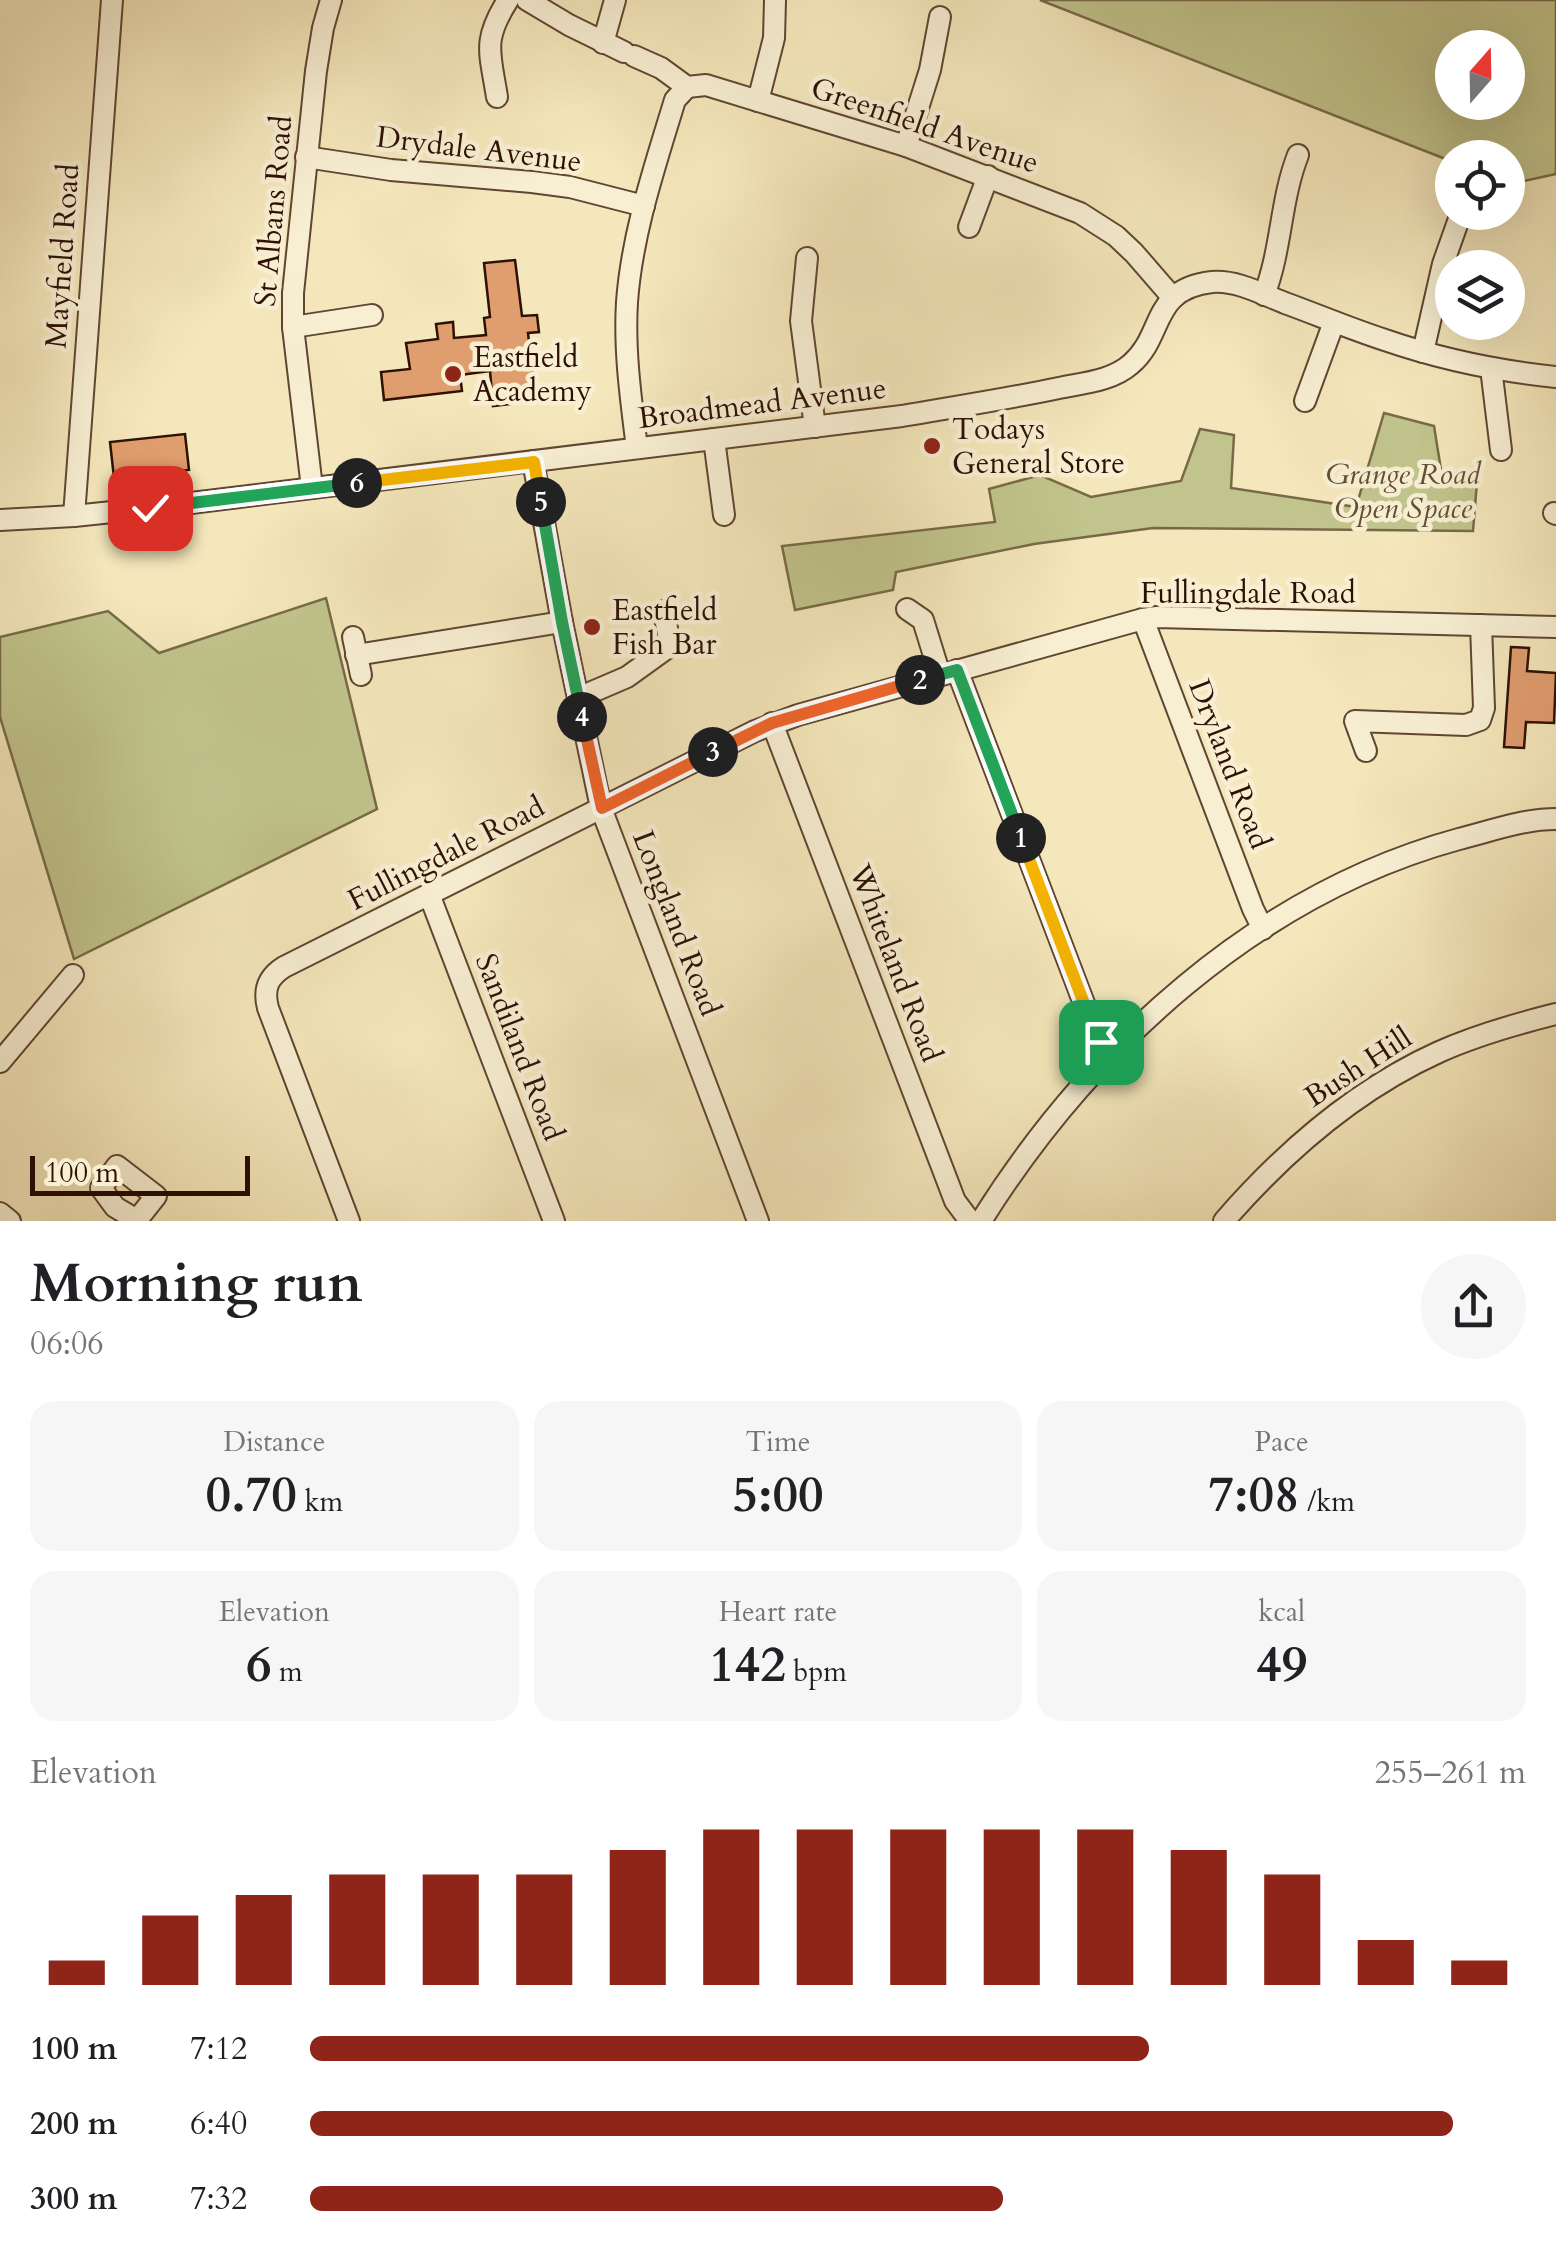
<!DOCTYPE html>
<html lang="en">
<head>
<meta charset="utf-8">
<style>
	body { margin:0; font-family:Cardo,serif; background:#f6f6f6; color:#202124; height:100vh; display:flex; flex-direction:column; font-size:38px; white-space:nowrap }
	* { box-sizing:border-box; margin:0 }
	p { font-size:32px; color:#757577 }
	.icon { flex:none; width:55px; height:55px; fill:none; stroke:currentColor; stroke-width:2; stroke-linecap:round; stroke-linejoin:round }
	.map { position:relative; height:1221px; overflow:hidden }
	.details { display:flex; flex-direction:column; background:#fff; flex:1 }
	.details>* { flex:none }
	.needle { width:65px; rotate:20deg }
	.tools { position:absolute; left:1435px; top:30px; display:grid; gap:20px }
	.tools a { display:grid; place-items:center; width:90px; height:90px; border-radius:50%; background:#fff; box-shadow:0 10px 40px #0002; font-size:50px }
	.scale { position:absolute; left:30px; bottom:25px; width:220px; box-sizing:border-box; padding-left:10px; border:5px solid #2e1104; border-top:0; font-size:28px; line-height:35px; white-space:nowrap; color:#2e1104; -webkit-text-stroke:8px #f8efd3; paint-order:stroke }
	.pin { position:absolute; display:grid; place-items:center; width:85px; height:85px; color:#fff; margin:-42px; border-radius:20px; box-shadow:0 5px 15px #0006 }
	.km { position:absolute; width:50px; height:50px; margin:-25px; border-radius:50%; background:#222; color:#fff; font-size:28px; line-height:50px; text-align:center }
	.round { display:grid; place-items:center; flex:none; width:105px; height:105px; border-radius:52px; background:#f6f6f6 }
	.summary { display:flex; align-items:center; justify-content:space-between; height:170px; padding:0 30px }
	h1 { font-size:55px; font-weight:800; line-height:75px }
	.stats { display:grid; grid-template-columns:repeat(3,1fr); gap:15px; height:170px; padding:10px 30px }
	.stats div { display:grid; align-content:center; border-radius:25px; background:#f6f6f6; text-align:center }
	.stats b { font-size:50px; font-weight:800 }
	.stats small { font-size:28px; font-weight:400 }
	.stats p { font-size:28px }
	.chart { height:280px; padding:20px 30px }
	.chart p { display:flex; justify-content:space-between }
	.chart svg { width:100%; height:180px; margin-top:10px; stroke:#8f2418; stroke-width:6 }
	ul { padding:0 30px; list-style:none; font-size:32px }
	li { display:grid; grid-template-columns:160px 120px 1fr; align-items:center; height:75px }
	li i { height:25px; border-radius:12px; background:#8f2418 }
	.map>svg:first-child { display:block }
	.green { fill:#c1c48c; stroke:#786a48; stroke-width:2.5; fill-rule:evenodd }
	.building { fill:#e09d6e; stroke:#2e1104; stroke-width:2.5 }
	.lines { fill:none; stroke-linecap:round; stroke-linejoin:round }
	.minor-casing { stroke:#604632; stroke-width:24 }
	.minor { stroke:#f8efd3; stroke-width:20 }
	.split-1-casing { stroke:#fff; stroke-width:20 }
	.split-2-casing { stroke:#fff; stroke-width:20 }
	.split-3-casing { stroke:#fff; stroke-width:20 }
	.split-4-casing { stroke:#fff; stroke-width:20 }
	.split-5-casing { stroke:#fff; stroke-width:20 }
	.split-6-casing { stroke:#fff; stroke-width:20 }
	.split-7-casing { stroke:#fff; stroke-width:20 }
	.split-1 { stroke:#f5b400; stroke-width:12 }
	.split-2 { stroke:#22a559; stroke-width:12 }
	.split-3 { stroke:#f0652b; stroke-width:12 }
	.split-4 { stroke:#f0652b; stroke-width:12 }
	.split-5 { stroke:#22a559; stroke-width:12 }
	.split-6 { stroke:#f5b400; stroke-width:12 }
	.split-7 { stroke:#22a559; stroke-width:12 }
	.poi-dot { fill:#8f2418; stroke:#f8efd3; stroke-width:4 }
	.labels { text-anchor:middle; stroke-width:9; stroke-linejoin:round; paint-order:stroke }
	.street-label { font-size:30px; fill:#2e1104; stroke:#f8efd3 }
	.poi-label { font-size:30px; fill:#2e1104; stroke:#f8efd3; text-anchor:start }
	.park-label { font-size:30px; font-style:italic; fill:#615034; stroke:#f8efd3 }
</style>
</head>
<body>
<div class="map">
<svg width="1556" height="1221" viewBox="0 0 1556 1221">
	<rect width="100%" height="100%" fill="#f4e7bb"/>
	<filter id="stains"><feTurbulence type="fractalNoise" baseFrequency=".002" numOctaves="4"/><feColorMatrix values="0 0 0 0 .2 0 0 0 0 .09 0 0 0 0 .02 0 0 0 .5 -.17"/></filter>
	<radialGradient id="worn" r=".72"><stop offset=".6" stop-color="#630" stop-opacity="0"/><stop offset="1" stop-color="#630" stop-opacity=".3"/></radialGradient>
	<!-- green -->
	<g class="green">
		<path d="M 1040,0 L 1556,0 L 1556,174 L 1524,181 L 1508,176 L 1508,158 L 1452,158 L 1452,161 L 1448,160 ZM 1452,48 L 1508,48 L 1508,102 L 1452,102 Z"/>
		<path d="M 1384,413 L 1434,426 L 1443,482 L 1477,482 L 1473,531 L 1153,528 L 1034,544 L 896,572 L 893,590 L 795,610 L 782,546 L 995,522 L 989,489 L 1040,475 L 1091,497 L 1181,481 L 1200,429 L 1234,435 L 1231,488 L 1356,507 Z"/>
		<path d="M 326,598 L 377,809 L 74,959 L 0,717 L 0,637 L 108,611 L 159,653 Z"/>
	</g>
	<!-- building -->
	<g class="building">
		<path d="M 515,260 L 522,316 L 537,315 L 539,332 L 528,333 L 536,401 L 493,406 L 490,371 L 460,375 L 462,391 L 384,400 L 381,372 L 410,369 L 406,343 L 438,339 L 436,324 L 453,322 L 454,338 L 486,335 L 484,318 L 490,317 L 484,263 Z"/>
		<path d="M 185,434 L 189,470 L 114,478 L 110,442 Z"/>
		<path d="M 1511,647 L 1529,648 L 1527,671 L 1556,673 L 1554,723 L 1526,722 L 1524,748 L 1504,747 Z"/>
	</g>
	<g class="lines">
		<!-- minor casing -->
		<g class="minor-casing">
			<g id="minor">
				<path d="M 527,0 L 569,25 L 624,52"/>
				<path d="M 603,43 L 615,0"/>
				<path d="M 634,56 L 661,68 L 687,87 L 706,85 L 906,146 L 1080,213 L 1116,236 L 1134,253 L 1173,298"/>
				<path d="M 497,97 C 490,52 482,41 508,0"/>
				<path d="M 758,101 L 774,38 L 775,0"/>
				<path d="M 906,146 L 930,70 L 940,17"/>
				<path d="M 306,157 L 391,170 L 532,182 L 570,187 L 644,206"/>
				<path d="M 969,227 L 988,176"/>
				<path d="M 807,258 L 801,321 L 815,427"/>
				<path d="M 1264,295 C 1282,249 1280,201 1298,155"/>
				<path d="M 293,327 L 372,315"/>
				<path d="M 1423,352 L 1443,264 L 1460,216"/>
				<path d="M 1491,368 L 1501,450"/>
				<path d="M 1305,401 L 1334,322"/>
				<path d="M 714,439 L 724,515"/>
				<path d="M 637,448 C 631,400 624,351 627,302 C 632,233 655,166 675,100 L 687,87"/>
				<path d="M 533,461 L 562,622 L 601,808 L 758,1221"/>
				<path d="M 312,488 L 293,327 L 293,293 L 316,71 L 323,28 L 331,0"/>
				<path d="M 1554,513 L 1556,514"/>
				<path d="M 74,516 L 112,0"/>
				<path d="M 0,520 L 74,516 L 150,508 L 902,416 C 954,407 1007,399 1059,388 C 1083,383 1112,381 1131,364 C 1165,335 1150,289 1212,282 C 1237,280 1262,294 1285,303 C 1318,315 1351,329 1385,340 C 1440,359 1498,371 1556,377"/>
				<path d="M 907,609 L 923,620 L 940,675"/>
				<path d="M 1143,619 L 1253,909 L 1263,929"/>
				<path d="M 353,637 L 361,675"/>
				<path d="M 356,655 L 562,622"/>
				<path d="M 957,670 L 1093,1027 L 1110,1054"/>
				<path d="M 578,698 L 627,677 L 670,646 L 664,611"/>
				<path d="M 772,723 L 955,1201 L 970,1221"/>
				<path d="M 1366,751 L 1355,721 L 1466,725 L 1480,720 L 1484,708 L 1481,625"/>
				<path d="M 429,894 L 554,1221"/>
				<path d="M 0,1062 L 73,975"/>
				<path d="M 117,1166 L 156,1196 L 137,1220 L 115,1207 L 101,1188 Z"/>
				<path d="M 0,1213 L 10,1221"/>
				<path d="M 349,1221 L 268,1008 C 263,989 268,977 284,967 L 755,731 L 798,715 L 1143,619 L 1157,617 L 1556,627"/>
				<path d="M 981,1221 C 1090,1047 1257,894 1459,839 C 1491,831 1523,819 1556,819"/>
				<path d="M 1224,1221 C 1284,1152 1355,1090 1439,1052 C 1477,1035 1516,1024 1556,1014"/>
			</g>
		</g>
		<!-- minor -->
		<use href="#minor" class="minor"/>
	</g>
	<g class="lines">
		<!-- split-1 casing -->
		<g class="split-1-casing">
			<path id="split-1" d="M 1021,838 L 1093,1027 L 1101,1042"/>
		</g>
		<!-- split-2 casing -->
		<g class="split-2-casing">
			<path id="split-2" d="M 920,680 L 957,670 L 1021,838"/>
		</g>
		<!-- split-3 casing -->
		<g class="split-3-casing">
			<path id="split-3" d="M 713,752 L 772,723 L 920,680"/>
		</g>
		<!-- split-4 casing -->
		<g class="split-4-casing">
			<path id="split-4" d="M 582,717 L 602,808 L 713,752"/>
		</g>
		<!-- split-5 casing -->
		<g class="split-5-casing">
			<path id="split-5" d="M 541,502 L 562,622 L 582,717"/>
		</g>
		<!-- split-6 casing -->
		<g class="split-6-casing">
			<path id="split-6" d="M 357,483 L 534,462 L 541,502"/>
		</g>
		<!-- split-7 casing -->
		<g class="split-7-casing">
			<path id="split-7" d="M 150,508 L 357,483"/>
		</g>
		<!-- split-1 -->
		<use href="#split-1" class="split-1"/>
		<!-- split-2 -->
		<use href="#split-2" class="split-2"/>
		<!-- split-3 -->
		<use href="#split-3" class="split-3"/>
		<!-- split-4 -->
		<use href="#split-4" class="split-4"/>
		<!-- split-5 -->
		<use href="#split-5" class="split-5"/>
		<!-- split-6 -->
		<use href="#split-6" class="split-6"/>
		<!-- split-7 -->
		<use href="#split-7" class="split-7"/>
	</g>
	<!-- markers -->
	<g class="poi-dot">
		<circle cx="453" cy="374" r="10"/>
		<circle cx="932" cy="446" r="10"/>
		<circle cx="592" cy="627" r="10"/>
	</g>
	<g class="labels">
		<!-- street labels -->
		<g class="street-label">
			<text transform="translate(925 125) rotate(19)" y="10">Greenfield Avenue</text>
			<text transform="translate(479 149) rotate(7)" y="10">Drydale Avenue</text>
			<text transform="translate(273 211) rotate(-85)" y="10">St Albans Road</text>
			<text transform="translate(62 256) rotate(-86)" y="10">Mayfield Road</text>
			<text transform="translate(762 403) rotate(-7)" y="10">Broadmead Avenue</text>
			<text x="1248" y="603">Fullingdale Road</text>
			<text transform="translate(1230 764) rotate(69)" y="10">Dryland Road</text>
			<text transform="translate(446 853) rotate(-27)" y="10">Fullingdale Road</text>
			<text transform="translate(677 923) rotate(69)" y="10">Longland Road</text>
			<text transform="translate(896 963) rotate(69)" y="10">Whiteland Road</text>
			<text transform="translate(520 1047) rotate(69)" y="10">Sandiland Road</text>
			<text transform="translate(1358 1067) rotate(-33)" y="10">Bush Hill</text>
		</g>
		<!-- poi labels -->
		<g class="poi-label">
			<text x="473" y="367">Eastfield<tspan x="473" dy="34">Academy</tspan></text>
			<text x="952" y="439">Todays<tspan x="952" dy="34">General Store</tspan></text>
			<text x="612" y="620">Eastfield<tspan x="612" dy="34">Fish Bar</tspan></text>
		</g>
		<!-- park labels -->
		<g class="park-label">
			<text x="1403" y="484">Grange Road<tspan x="1403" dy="34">Open Space</tspan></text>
		</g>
	</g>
	<rect width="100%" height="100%" filter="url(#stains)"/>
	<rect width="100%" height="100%" fill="url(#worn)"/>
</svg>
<div class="tools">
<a><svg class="needle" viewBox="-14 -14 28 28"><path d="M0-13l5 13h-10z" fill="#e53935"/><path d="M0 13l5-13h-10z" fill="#757577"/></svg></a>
<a><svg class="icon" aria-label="locate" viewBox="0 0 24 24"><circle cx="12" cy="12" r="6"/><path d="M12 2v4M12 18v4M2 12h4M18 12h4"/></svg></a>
<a><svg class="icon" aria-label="layers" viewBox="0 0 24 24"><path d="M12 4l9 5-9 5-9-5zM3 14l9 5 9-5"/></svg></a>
</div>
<div class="scale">100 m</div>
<div class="pin" style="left:1101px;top:1042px;background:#1e9e55"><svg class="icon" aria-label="arrive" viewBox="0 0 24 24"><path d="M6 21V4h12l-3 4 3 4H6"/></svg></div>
<div class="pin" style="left:150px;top:508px;background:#d93025"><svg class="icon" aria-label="check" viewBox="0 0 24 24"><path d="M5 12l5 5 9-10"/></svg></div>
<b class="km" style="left:1021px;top:838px">1</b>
<b class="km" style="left:920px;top:680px">2</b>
<b class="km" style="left:713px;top:752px">3</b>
<b class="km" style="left:582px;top:717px">4</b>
<b class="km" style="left:541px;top:502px">5</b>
<b class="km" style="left:357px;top:483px">6</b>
</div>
<section class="details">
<div class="summary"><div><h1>Morning run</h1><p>06:06</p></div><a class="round"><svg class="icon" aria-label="share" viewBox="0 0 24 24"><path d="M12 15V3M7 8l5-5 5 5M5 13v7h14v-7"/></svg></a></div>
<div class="stats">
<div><p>Distance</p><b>0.70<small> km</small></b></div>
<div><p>Time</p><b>5:00</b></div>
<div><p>Pace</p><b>7:08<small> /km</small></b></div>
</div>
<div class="stats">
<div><p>Elevation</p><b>6<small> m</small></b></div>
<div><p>Heart rate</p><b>142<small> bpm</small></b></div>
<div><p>kcal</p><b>49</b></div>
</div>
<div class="chart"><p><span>Elevation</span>255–261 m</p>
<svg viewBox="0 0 160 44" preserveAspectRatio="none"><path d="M5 44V38M15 44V27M25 44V22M35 44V17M45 44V17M55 44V17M65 44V11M75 44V6M85 44V6M95 44V6M105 44V6M115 44V6M125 44V11M135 44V17M145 44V33M155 44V38"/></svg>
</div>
<ul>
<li><b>100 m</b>7:12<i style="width:69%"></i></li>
<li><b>200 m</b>6:40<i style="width:94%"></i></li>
<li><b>300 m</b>7:32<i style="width:57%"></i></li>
</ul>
</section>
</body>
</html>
